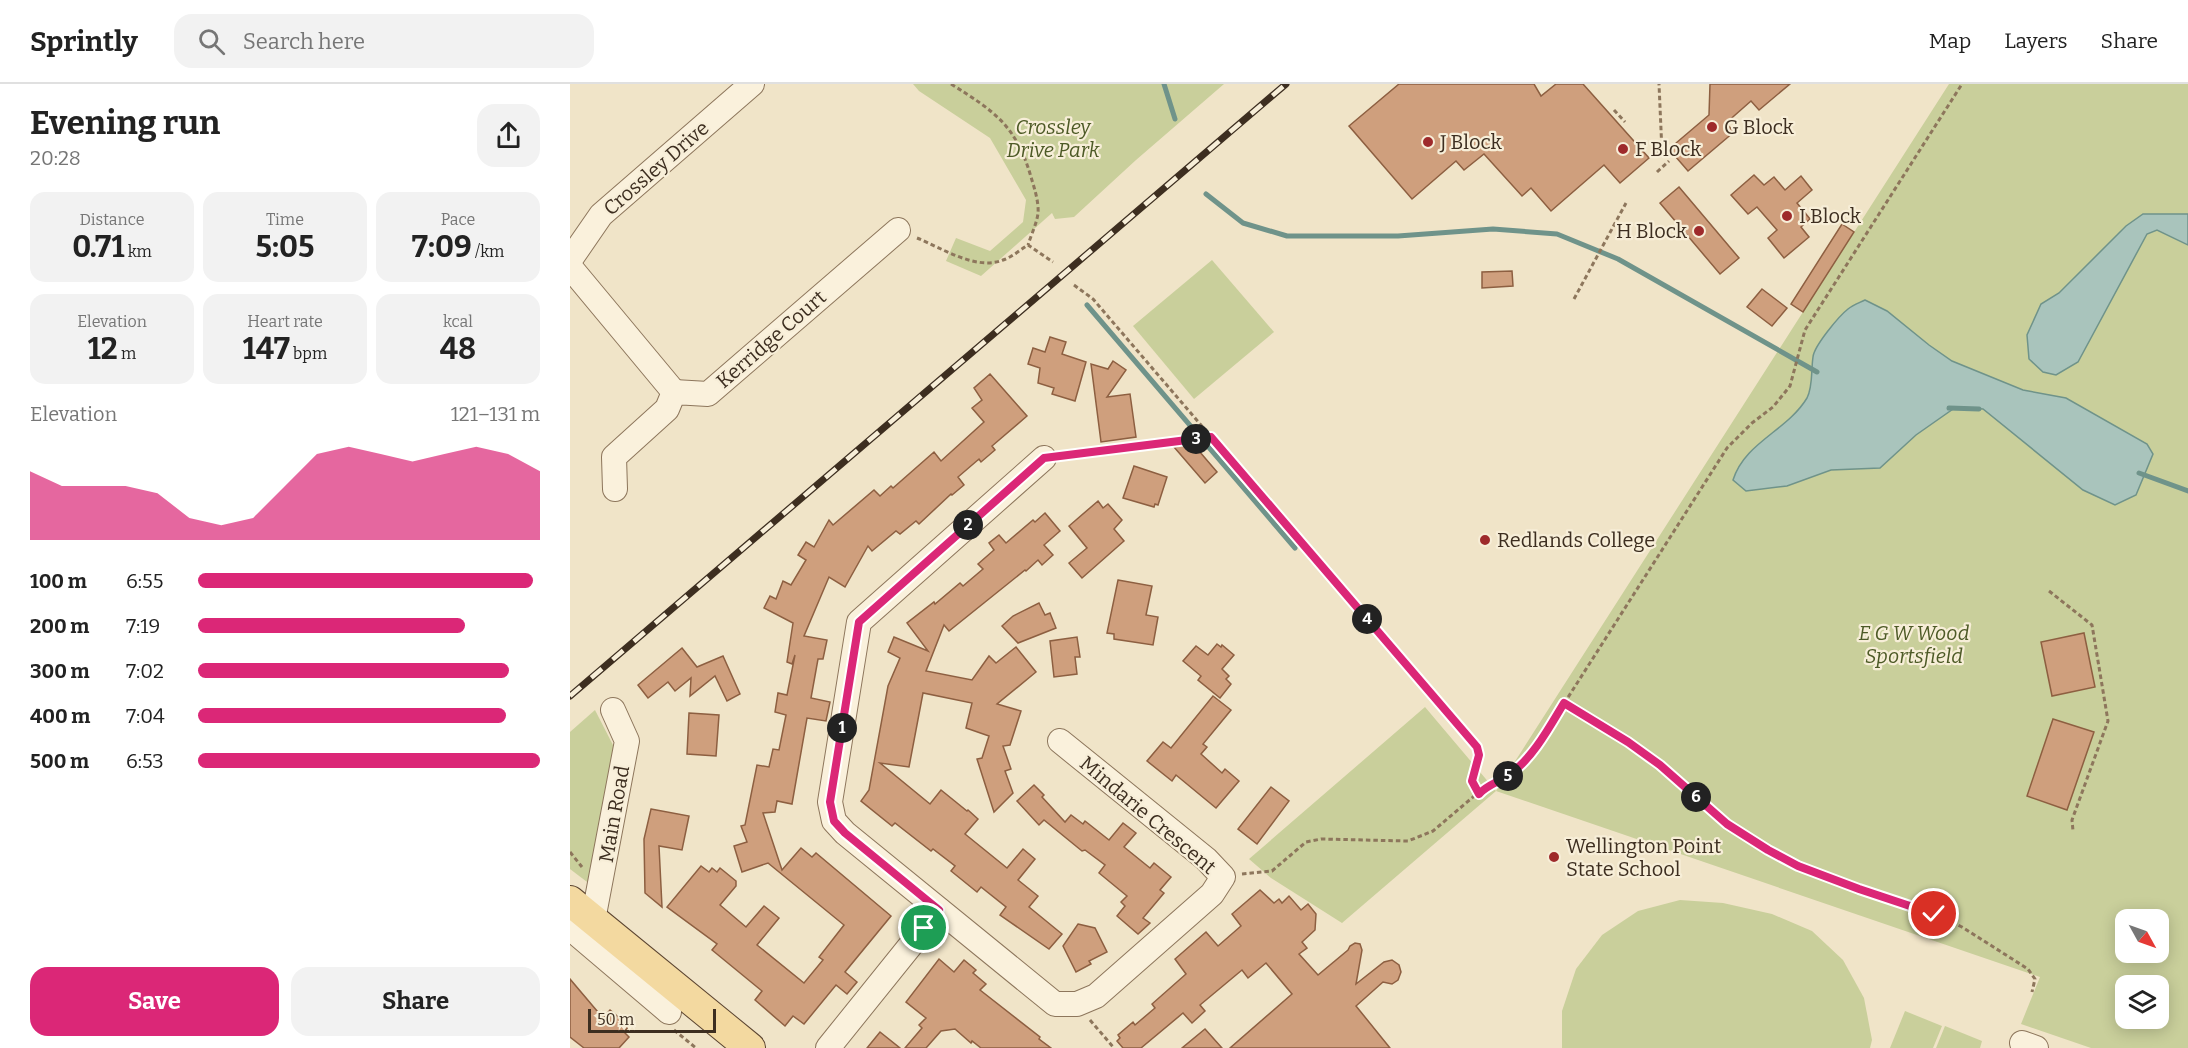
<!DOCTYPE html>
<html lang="en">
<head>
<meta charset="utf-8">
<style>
	body { margin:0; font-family:Bitter,serif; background:#f2f2f2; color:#222; height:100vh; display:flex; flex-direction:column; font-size:22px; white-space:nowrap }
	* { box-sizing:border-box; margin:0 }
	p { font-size:20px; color:#767676 }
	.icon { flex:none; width:33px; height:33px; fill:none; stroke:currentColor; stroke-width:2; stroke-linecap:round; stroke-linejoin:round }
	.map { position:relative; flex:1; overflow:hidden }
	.drawer { display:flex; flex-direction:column; background:#fff; width:570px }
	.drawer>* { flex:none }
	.needle { width:39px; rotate:130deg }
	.tools { position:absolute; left:1545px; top:825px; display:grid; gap:12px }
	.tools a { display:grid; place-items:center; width:54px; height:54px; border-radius:12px; background:#fff; box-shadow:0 3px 15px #0003; font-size:30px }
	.scale { position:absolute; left:18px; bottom:15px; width:128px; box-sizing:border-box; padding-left:6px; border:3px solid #3d2e20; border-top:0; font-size:16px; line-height:21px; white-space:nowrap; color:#3d2e20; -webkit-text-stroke:4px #f7eed8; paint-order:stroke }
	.pin { position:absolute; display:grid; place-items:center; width:51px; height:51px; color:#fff; margin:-26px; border:3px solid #fff; border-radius:50%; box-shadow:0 2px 6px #0007 }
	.km { position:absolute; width:30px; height:30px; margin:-15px; border-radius:50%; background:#222; color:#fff; font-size:16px; line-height:30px; text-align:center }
	.round { display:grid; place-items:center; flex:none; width:63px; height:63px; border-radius:18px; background:#f2f2f2 }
	.headline { display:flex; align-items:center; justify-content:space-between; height:102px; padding:0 30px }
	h1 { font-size:33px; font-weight:700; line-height:45px }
	.metrics { display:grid; grid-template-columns:repeat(3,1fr); gap:9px; height:102px; padding:6px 30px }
	.metrics div { display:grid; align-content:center; border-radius:15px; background:#f2f2f2; text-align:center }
	.metrics b { font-size:30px; font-weight:700 }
	.metrics small { font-size:16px; font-weight:400 }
	.metrics p { font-size:16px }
	.chart { height:168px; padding:12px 30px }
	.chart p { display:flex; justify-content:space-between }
	.chart svg { width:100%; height:108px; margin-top:6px; fill:#db2777; opacity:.7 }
	.cta { display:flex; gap:12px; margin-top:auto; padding:12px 30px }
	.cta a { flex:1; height:69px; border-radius:18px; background:#db2777; color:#fff; font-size:24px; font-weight:700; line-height:69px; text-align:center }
	.cta a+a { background:#f2f2f2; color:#222 }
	ul { padding:0 30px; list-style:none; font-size:20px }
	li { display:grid; grid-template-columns:96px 72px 1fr; align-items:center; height:45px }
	li i { height:15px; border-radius:8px; background:#db2777 }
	header { display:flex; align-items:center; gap:36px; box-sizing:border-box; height:84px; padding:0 30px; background:#fff; border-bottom:2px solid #e0e0e0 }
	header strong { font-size:28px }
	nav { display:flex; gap:33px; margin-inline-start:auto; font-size:21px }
	.search { width:420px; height:54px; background:#f2f2f2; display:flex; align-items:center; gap:15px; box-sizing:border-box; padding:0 21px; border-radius:18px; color:#767676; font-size:22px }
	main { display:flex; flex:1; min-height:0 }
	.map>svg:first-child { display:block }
	.green { fill:#c9cf9b; fill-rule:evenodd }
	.water { fill:#a9c4bc; stroke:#6f938a; stroke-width:1.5 }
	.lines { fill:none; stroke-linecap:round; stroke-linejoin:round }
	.stream { stroke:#6f938a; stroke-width:5 }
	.building { fill:#cf9f7d; stroke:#8d5f41; stroke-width:1.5 }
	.minor-casing { stroke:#8d765c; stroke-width:26 }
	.major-casing { stroke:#5b4430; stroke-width:32 }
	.path { stroke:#8d765c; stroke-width:3; stroke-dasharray:4.5 3; stroke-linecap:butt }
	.minor { stroke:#faf1dc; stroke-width:24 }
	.major { stroke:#f3d9a0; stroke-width:30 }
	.rail-casing { stroke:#3d2e20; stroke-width:7 }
	.rail { stroke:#f7eed8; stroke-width:4.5; stroke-dasharray:14; stroke-linecap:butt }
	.route-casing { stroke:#fff; stroke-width:12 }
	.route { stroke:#db2777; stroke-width:8 }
	.poi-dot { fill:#9e2a2b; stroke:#f7eed8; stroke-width:2 }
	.labels { text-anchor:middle; stroke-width:4.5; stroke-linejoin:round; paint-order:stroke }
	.park-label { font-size:20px; font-style:italic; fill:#4d5a26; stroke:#f7eed8 }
	.poi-label { font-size:20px; fill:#3d2e20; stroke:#f7eed8; text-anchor:start }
	.street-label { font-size:20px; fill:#3d2e20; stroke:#f7eed8 }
</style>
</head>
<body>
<header>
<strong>Sprintly</strong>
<div class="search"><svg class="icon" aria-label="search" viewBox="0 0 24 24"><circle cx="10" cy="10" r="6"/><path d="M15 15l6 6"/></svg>Search here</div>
<nav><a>Map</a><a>Layers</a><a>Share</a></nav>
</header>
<main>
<section class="drawer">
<div class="headline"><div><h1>Evening run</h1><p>20:28</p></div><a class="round"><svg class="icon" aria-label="share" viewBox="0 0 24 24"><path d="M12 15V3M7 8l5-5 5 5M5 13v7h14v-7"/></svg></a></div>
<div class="metrics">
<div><p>Distance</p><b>0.71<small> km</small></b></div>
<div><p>Time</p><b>5:05</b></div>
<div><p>Pace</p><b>7:09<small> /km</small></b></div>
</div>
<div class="metrics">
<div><p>Elevation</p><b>12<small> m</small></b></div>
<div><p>Heart rate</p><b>147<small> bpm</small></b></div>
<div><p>kcal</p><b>48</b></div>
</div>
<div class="chart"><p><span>Elevation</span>121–131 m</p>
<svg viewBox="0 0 160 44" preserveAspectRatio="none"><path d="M0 44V16L10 22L20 22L30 22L40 25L50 35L60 38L70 35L80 22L90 9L100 6L110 9L120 12L130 9L140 6L150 9L160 16V44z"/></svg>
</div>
<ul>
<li><b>100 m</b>6:55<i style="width:98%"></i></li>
<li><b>200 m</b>7:19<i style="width:78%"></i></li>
<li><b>300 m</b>7:02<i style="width:91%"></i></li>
<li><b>400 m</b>7:04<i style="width:90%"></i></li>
<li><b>500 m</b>6:53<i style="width:100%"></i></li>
</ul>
<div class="cta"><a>Save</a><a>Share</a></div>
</section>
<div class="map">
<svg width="1618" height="964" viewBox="0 0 1618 964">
	<rect width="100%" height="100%" fill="#f0e4c8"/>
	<!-- green -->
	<g class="green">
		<path d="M 343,0 L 654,0 L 566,76 L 504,133 L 485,135 L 482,129 L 411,192 L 376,177 L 386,154 L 420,167 L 453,138 L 456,116 L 420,54 L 349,7 Z"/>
		<path d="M 1379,0 L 1618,0 L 1618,964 L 1521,964 L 1451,940 L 1470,893 L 926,707 L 772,839 L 701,794 L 679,775 L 855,623 L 926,707 ZM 1556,836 L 1588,836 L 1588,868 L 1556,868 ZM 1556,902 L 1588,902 L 1588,934 L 1556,934 Z"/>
		<path d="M 642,176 L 704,248 L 624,315 L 563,242 Z"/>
		<path d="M 25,626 L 45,665 L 25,804 L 0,785 L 0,648 Z"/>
		<path d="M 1110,816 L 1153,819 L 1202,830 L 1242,847 L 1273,876 L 1294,914 L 1302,956 L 1300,964 L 992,964 L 992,927 L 1006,885 L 1032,851 L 1068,827 Z"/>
		<path d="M 1335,927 L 1372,942 L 1363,964 L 1320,964 Z"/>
		<path d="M 1375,942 L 1412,957 L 1410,964 L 1366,964 Z"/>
	</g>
	<!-- water -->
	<g class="water">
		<path d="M 1573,130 L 1618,130 L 1618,161 L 1587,146 L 1577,150 L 1508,278 L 1486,291 L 1473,288 L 1459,275 L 1457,251 L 1471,220 L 1489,209 L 1556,142 Z"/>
		<path d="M 1295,216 L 1317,227 L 1359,261 L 1382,277 L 1453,306 L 1496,314 L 1577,360 L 1583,370 L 1566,411 L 1545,421 L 1513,406 L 1413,325 L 1386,323 L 1346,351 L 1310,384 L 1261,386 L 1217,402 L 1176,407 L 1163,396 C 1175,358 1217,347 1237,314 C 1243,303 1241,286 1243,273 C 1244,262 1269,232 1278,225 C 1283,221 1289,219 1295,216 Z"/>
	</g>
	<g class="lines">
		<!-- stream -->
		<g class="stream">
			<path d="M 594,0 L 605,35"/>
			<path d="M 636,110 L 673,139 L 717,152 L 828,152 L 923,145 L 987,150 L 1048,175 L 1247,288"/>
			<path d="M 517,221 L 725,464"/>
			<path d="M 1379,324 L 1409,325"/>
			<path d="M 1569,389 L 1618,407"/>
		</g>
	</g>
	<!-- building -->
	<g class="building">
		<path d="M 829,0 L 964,0 L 971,12 L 986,0 L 1013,0 L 1079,74 L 1050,99 L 1034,81 L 981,127 L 961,104 L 952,112 L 914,70 L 894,86 L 886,77 L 842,115 L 779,42 Z"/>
		<path d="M 1140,0 L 1220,0 L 1189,26 L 1181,17 L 1156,39 L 1164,48 L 1118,87 L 1099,65 L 1139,31 Z"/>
		<path d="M 1184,91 L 1194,101 L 1204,93 L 1215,106 L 1231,92 L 1242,106 L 1227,119 L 1240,135 L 1231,143 L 1239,153 L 1214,174 L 1198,154 L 1207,146 L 1187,123 L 1178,130 L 1161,111 Z"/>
		<path d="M 1109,103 L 1169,174 L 1150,190 L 1090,119 Z"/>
		<path d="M 1272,140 L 1284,148 L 1233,228 L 1221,220 Z"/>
		<path d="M 942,187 L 943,202 L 912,204 L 912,188 Z"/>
		<path d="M 1192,205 L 1217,224 L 1202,242 L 1177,223 Z"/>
		<path d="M 480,253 L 496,258 L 492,270 L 516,278 L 505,317 L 482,310 L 484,304 L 468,299 L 470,284 L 458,280 L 463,264 L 475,268 Z"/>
		<path d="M 543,277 L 556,286 L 537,313 L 560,310 L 566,353 L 531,358 L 521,280 L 538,285 Z"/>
		<path d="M 420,290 L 457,332 L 422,362 L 425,366 L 411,378 L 409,375 L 388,393 L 394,401 L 382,411 L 381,410 L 349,440 L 346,437 L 330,450 L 326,447 L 302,467 L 298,462 L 275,503 L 259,493 L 234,552 L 257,556 L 253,575 L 248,575 L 241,614 L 260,618 L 256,637 L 237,634 L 222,720 L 207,717 L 205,728 L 193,729 L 212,786 L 231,764 L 242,773 L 246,769 L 321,832 L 275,888 L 287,898 L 277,910 L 266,901 L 234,940 L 223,932 L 215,942 L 185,916 L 192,907 L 142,866 L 147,860 L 97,823 L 131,782 L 139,788 L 142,784 L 147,788 L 150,784 L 166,797 L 166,802 L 150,821 L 176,843 L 194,822 L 209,834 L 187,861 L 234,899 L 253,876 L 249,873 L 274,841 L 198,779 L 172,788 L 164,762 L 177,758 L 171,742 L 175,741 L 187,681 L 199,683 L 203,665 L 209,666 L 216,631 L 205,628 L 208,609 L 217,611 L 225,571 L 222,580 L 217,578 L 223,539 L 194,524 L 200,512 L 206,515 L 213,497 L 221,501 L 236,476 L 228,471 L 236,458 L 244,463 L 259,436 L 263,441 L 304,406 L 310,412 L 321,402 L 323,404 L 364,368 L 371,377 L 414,338 L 402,324 L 412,316 L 404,304 Z"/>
		<path d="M 623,360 L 647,388 L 635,399 L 604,363 Z"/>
		<path d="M 564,382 L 597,393 L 588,421 L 585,420 L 584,423 L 553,414 Z"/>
		<path d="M 528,417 L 533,424 L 538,420 L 552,436 L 544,445 L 554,457 L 512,494 L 499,479 L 517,464 L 499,442 Z"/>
		<path d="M 475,429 L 490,447 L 474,461 L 483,471 L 472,481 L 468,476 L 456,487 L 455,486 L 379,547 L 374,541 L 356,587 L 402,596 L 419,572 L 426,579 L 446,563 L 466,588 L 427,620 L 451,627 L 440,661 L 433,662 L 441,685 L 435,687 L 443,709 L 424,728 L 407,675 L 412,674 L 419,652 L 396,644 L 402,619 L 353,609 L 339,683 L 310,679 L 360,720 L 371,706 L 397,727 L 398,726 L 408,735 L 395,750 L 437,784 L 453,765 L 465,775 L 448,796 L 468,812 L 459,823 L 492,850 L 479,865 L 430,831 L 436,823 L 411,803 L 407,808 L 381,787 L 385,782 L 363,765 L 361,767 L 325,739 L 322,742 L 291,717 L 299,706 L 318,602 L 330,574 L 318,568 L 324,553 L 358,567 L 337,539 L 364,518 L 365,520 L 390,499 L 393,502 L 413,485 L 408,480 L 424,466 L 419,459 L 429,451 L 436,459 L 463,436 L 465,438 Z"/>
		<path d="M 548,496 L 582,502 L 576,531 L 588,533 L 583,561 L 544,555 L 544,550 L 537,549 Z"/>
		<path d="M 469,519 L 475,531 L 480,529 L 486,544 L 448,559 L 432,542 L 443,532 Z"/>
		<path d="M 1514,549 L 1525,603 L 1482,612 L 1471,558 Z"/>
		<path d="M 507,553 L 510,573 L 505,573 L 507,590 L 484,593 L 480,557 Z"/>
		<path d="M 647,560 L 651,563 L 652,561 L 664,571 L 652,585 L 659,592 L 656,595 L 661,600 L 650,614 L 628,596 L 631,592 L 613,577 L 626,562 L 638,571 Z"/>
		<path d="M 112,564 L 127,583 L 153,572 L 170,610 L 157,617 L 145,592 L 120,612 L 121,594 L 105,607 L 98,598 L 78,614 L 68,601 Z"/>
		<path d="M 643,612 L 661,626 L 633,660 L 637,663 L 631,670 L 652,689 L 655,685 L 669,697 L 646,724 L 606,691 L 602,697 L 577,677 L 593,658 L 601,664 Z"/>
		<path d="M 119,629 L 149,631 L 146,672 L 117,670 Z"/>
		<path d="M 1483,635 L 1524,648 L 1497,726 L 1457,712 Z"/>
		<path d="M 464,701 L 474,711 L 472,713 L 495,738 L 501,731 L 513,740 L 515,737 L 539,756 L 553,739 L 566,749 L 554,763 L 580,784 L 584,779 L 601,793 L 590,806 L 594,809 L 573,834 L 580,839 L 568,850 L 547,832 L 555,822 L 551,818 L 557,812 L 529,789 L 535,781 L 515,766 L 512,767 L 474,736 L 469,741 L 447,717 Z"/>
		<path d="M 701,703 L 719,717 L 687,760 L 668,745 Z"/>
		<path d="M 81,725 L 119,732 L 112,766 L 89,762 L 92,823 L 75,809 L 74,755 Z"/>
		<path d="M 690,806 L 704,819 L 709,815 L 712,819 L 719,812 L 731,826 L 738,820 L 746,830 L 745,846 L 732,858 L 737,864 L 729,870 L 748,891 L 778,866 L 780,862 L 785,859 L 790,860 L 792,866 L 786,900 L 814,878 L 822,876 L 829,881 L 831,888 L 828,896 L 822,900 L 813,898 L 786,922 L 820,964 L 660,964 L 722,910 L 696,879 L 678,894 L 672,886 L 630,921 L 635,927 L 622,939 L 613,929 L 571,964 L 553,964 L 547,957 L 550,954 L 548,951 L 563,938 L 565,941 L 585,924 L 582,920 L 616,890 L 605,875 L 636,848 L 648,862 L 671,842 L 662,830 Z"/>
		<path d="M 508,840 L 525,844 L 537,868 L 519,877 L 521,880 L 506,888 L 493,862 Z"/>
		<path d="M 369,875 L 384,888 L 394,876 L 406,886 L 403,889 L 416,900 L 410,906 L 470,953 L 469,955 L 481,964 L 411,964 L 402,957 L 401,959 L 385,945 L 371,947 L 356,964 L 335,964 L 352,944 L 349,941 L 356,934 L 336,918 Z"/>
		<path d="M 0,895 L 33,934 L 40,926 L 59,942 L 54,948 L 59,953 L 49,964 L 14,964 L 0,953 Z"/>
		<path d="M 635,945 L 652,964 L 612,964 Z"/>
		<path d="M 310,948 L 330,964 L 297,964 Z"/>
	</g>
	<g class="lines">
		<!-- minor casing -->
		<g class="minor-casing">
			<g id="minor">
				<path d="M 0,176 L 31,131 L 182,0"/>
				<path d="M 0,183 L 104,308"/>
				<path d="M 474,374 L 289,538 L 260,718 L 264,737 L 275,749 L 485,920 L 507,920 L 526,912 L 642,810 L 653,793 L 636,775 L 490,657"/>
				<path d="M 45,405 L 44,373 L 97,325 L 104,308 L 138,310 L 328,146"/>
				<path d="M 23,836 L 57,657 L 43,626"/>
				<path d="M 0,844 L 99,928"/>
				<path d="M 1452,959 L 1466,964"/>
				<path d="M 258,964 L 369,826"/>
			</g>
		</g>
		<!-- major casing -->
		<g class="major-casing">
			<path id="major" d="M 0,817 L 180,964"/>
		</g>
		<!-- path -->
		<g class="path">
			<path d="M 381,0 C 424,27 446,41 461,93 C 464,103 469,118 468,129 C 467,139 461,151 458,161"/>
			<path d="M 1044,26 L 1055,38"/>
			<path d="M 1084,70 L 1092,68 L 1089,0"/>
			<path d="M 1087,88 L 1099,77"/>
			<path d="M 347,154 C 372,164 406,187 433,176 C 442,173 450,166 458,161 L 483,178"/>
			<path d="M 504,201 L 523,215 L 907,663 L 909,671 L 902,697 L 909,710"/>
			<path d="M 1004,215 L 1056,119"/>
			<path d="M 494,371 L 641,353"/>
			<path d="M 1479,507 L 1522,541 L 1538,637 L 1502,736 L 1503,747"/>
			<path d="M 994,619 L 1058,658 L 1090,681 L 1157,740 L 1198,766 L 1228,782 L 1289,805 L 1364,830 L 1392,843 L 1458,885 L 1465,895 L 1462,908"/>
			<path d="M 0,768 L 12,783"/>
			<path d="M 672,790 L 702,787 L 736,758 L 751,755 L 838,757 L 863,747 L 916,702 L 941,690 L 967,662 L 1157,364 L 1182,339 L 1203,323 L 1220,302 L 1235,246 L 1392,0"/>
			<path d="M 520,936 L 544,964"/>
			<path d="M 104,946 L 126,964"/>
		</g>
		<!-- minor -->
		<use href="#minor" class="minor"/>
		<!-- major -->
		<use href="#major" class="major"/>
		<!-- rail casing -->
		<g class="rail-casing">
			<path id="rail" d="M 0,612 L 716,0"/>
		</g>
		<!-- rail -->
		<use href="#rail" class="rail"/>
	</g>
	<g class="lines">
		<!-- route casing -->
		<g class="route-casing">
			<path id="route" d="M 354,844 L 369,826 L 275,749 L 264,737 L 260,718 L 289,538 L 474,374 L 641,353 L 907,663 L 909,671 L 902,697 L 909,710 C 918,700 930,698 940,690 C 963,674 980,642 994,619 L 1058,658 L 1090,681 L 1157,740 L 1198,766 L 1228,782 L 1289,805 L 1364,830"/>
		</g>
		<!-- route -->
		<use href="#route" class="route"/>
	</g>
	<!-- markers -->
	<g class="poi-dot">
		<circle cx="1142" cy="43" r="6"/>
		<circle cx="858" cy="58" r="6"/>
		<circle cx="1053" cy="65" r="6"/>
		<circle cx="1217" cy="132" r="6"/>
		<circle cx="1129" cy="147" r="6"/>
		<circle cx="915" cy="456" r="6"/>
		<circle cx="984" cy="773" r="6"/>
	</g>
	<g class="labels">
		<!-- park labels -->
		<g class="park-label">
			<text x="483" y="50">Crossley<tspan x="483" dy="23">Drive Park</tspan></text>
			<text x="1344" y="556">E G W Wood<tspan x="1344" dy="23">Sportsfield</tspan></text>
		</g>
		<!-- poi labels -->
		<g class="poi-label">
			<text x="1154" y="50">G Block</text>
			<text x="870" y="65">J Block</text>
			<text x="1065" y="72">F Block</text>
			<text x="1229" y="139">I Block</text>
			<text x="1117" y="154" text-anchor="end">H Block</text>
			<text x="927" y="463">Redlands College</text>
			<text x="996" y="769">Wellington Point<tspan x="996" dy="23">State School</tspan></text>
		</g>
		<!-- street labels -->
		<g class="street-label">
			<text transform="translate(86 84) rotate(-41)" y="7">Crossley Drive</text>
			<text transform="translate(201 255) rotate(-41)" y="7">Kerridge Court</text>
			<text transform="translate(44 730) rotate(-80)" y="7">Main Road</text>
			<text transform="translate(578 731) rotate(40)" y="7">Mindarie Crescent</text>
		</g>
	</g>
</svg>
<div class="tools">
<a><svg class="needle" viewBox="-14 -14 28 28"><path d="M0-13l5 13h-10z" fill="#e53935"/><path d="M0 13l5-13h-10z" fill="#767676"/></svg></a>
<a><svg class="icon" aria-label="layers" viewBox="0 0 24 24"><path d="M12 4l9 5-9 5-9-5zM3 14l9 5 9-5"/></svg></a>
</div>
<div class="scale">50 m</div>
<div class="pin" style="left:354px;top:844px;background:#1e9e55"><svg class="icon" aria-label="arrive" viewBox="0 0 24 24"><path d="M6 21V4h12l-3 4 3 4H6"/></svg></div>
<div class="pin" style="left:1364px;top:830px;background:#d93025"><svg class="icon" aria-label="check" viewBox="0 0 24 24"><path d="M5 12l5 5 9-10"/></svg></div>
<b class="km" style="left:272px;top:644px">1</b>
<b class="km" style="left:398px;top:441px">2</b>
<b class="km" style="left:626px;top:355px">3</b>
<b class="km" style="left:797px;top:535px">4</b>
<b class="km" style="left:938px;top:692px">5</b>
<b class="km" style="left:1126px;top:713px">6</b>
</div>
</main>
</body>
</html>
